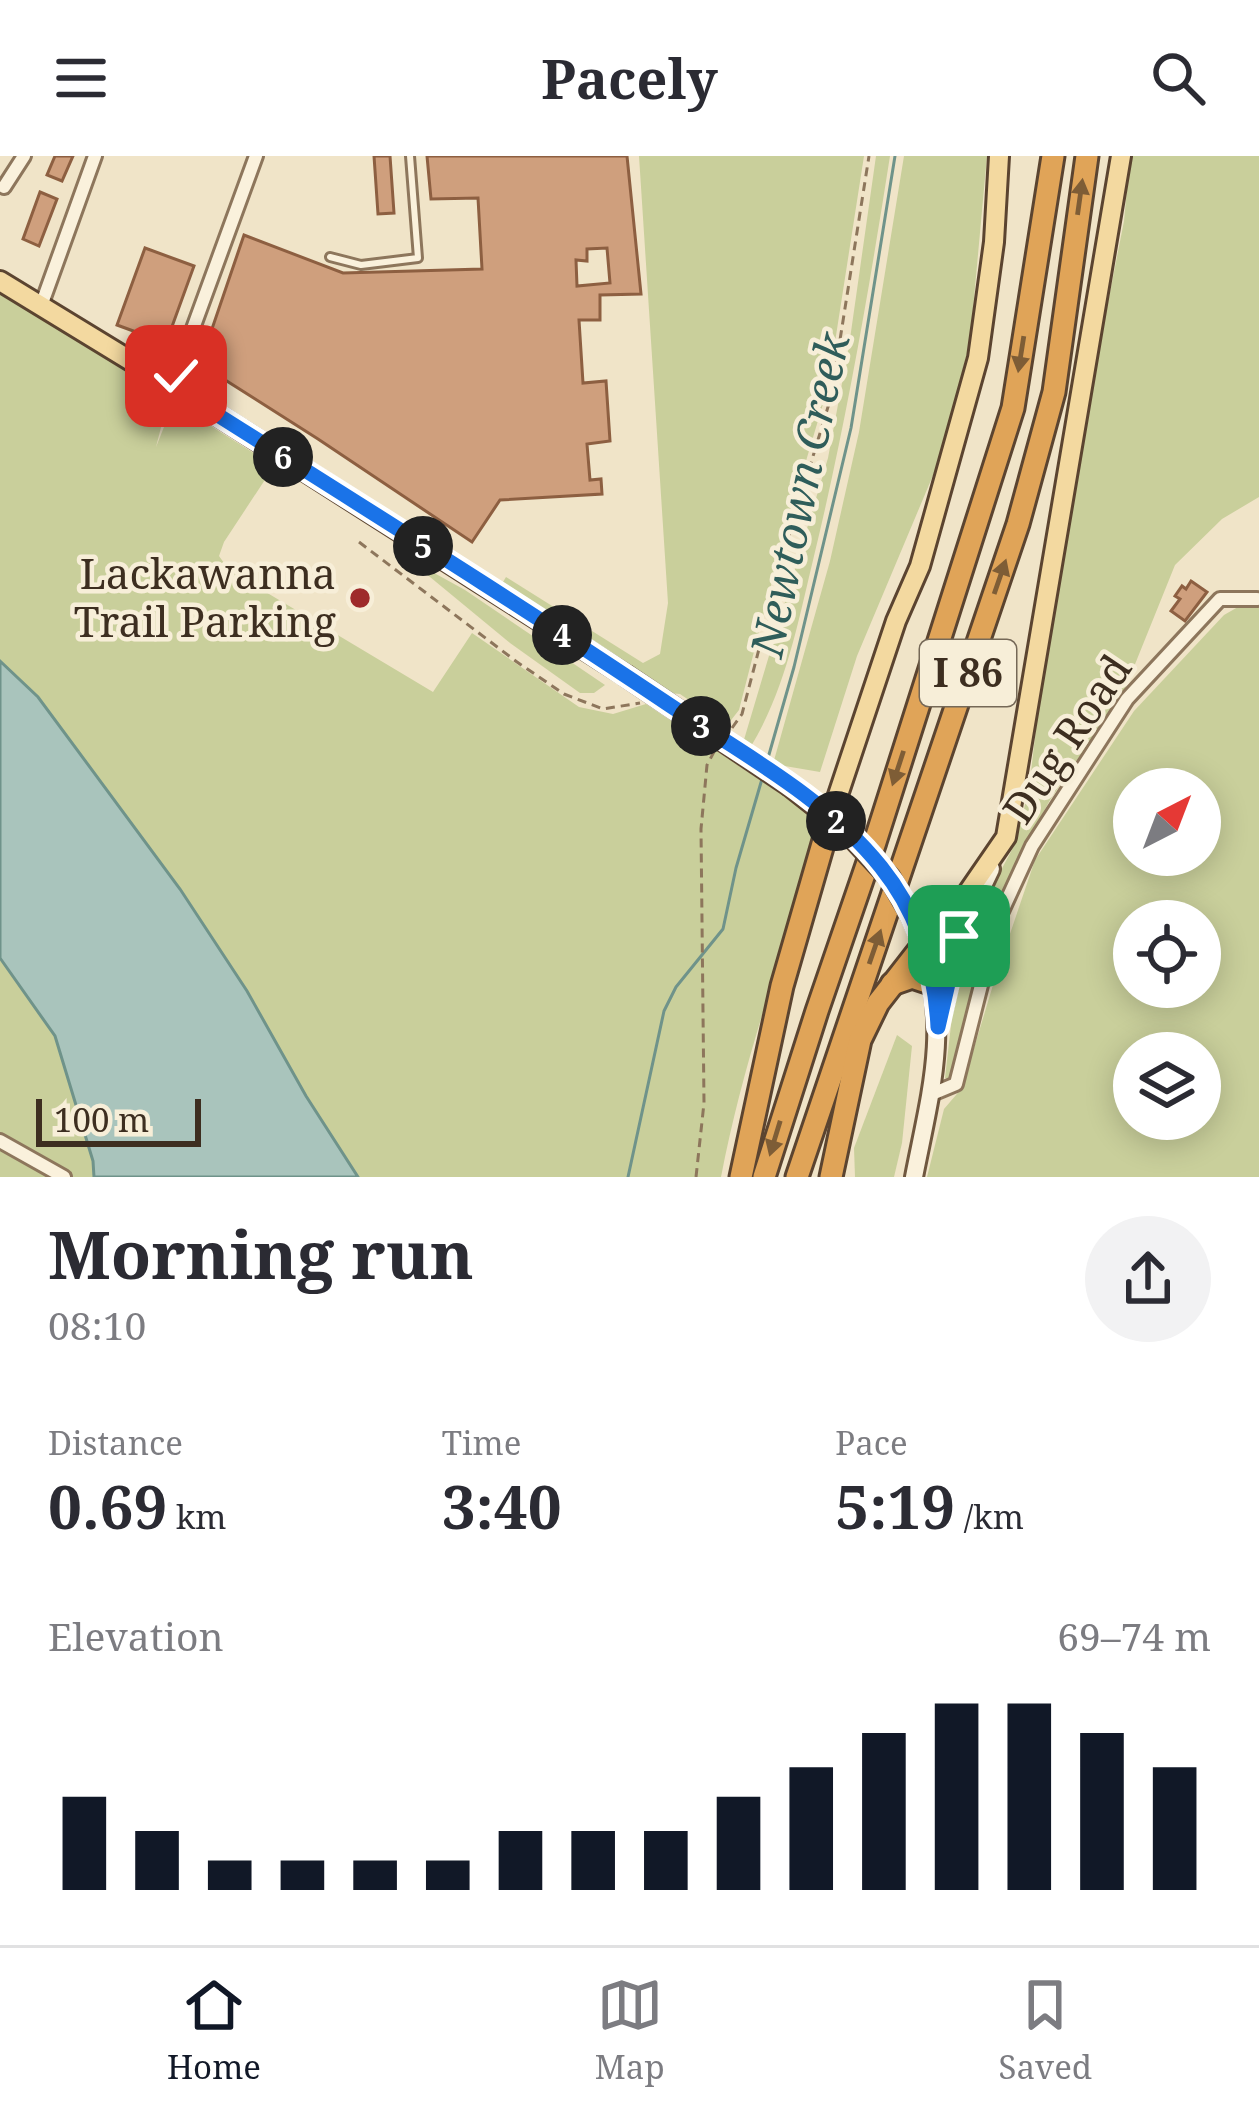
<!DOCTYPE html>
<html lang="en">
<head>
<meta charset="utf-8">
<style>
	body { margin:0; font-family:"Noto Serif",serif; background:#f2f2f3; color:#2b2b33; height:100vh; display:flex; flex-direction:column; font-size:45px; white-space:nowrap }
	* { box-sizing:border-box; margin:0 }
	p { font-size:39px; color:#7c7c81 }
	.icon { flex:none; width:66px; height:66px; fill:none; stroke:currentColor; stroke-width:2; stroke-linecap:round; stroke-linejoin:round }
	.map { position:relative; height:1021px; overflow:hidden }
	.details { display:flex; flex-direction:column; background:#fff; flex:1 }
	.details>* { flex:none }
	.needle { width:78px; rotate:42deg }
	.tools { position:absolute; left:1113px; top:612px; display:grid; gap:24px }
	.tools a { display:grid; place-items:center; width:108px; height:108px; border-radius:50%; background:#fff; box-shadow:0 6px 30px #0003; font-size:60px }
	.scale { position:absolute; left:36px; bottom:30px; width:165px; box-sizing:border-box; padding-left:12px; border:6px solid #3d2e20; border-top:0; font-size:33px; line-height:42px; white-space:nowrap; color:#3d2e20; -webkit-text-stroke:9px #f7eed8; paint-order:stroke }
	.pin { position:absolute; display:grid; place-items:center; width:102px; height:102px; color:#fff; margin:-51px; border-radius:24px; box-shadow:0 6px 18px #0006 }
	.km { position:absolute; width:60px; height:60px; margin:-30px; border-radius:50%; background:#222; color:#fff; font-size:33px; line-height:60px; text-align:center }
	.round { display:grid; place-items:center; flex:none; width:126px; height:126px; border-radius:63px; background:#f2f2f3 }
	.summary { display:flex; align-items:center; justify-content:space-between; height:204px; padding:0 48px }
	h1 { font-size:66px; font-weight:700; line-height:90px }
	.stats { display:grid; grid-template-columns:repeat(3,1fr); gap:18px; height:204px; padding:12px 48px }
	.stats div { display:grid; align-content:center }
	.stats b { font-size:60px; font-weight:700 }
	.stats small { font-size:33px; font-weight:400 }
	.stats p { font-size:33px }
	.chart { height:336px; padding:24px 48px }
	.chart p { display:flex; justify-content:space-between }
	.chart svg { width:100%; height:216px; margin-top:12px; stroke:#111827; stroke-width:6 }
	header { display:flex; justify-content:space-between; align-items:center; height:156px; padding:0 48px; background:#fff; font-size:54px; font-weight:700 }
	.dock { display:flex; justify-content:space-around; align-items:center; height:168px; border-top:3px solid #e1e1e2; background:#fff; font-size:33px; color:#7c7c81 }
	.dock a { display:grid; justify-items:center; gap:6px }
	.dock .active { color:#111827 }
	.map>svg:first-child { display:block }
	.green { fill:#c9cf9b; fill-rule:evenodd }
	.water { fill:#a9c4bc; stroke:#6f938a; stroke-width:3 }
	.lines { fill:none; stroke-linecap:round; stroke-linejoin:round }
	.stream { stroke:#6f938a; stroke-width:3 }
	.building { fill:#cf9f7d; stroke:#8d5f41; stroke-width:3; fill-rule:evenodd }
	.lane-casing { stroke:#8d765c; stroke-width:12 }
	.street-casing { stroke:#8d765c; stroke-width:18 }
	.secondary-casing { stroke:#6f573f; stroke-width:22 }
	.primary-casing { stroke:#5b4430; stroke-width:24 }
	.highway-casing { stroke:#5b4430; stroke-width:27 }
	.path { stroke:#8d765c; stroke-width:3; stroke-dasharray:9 6; stroke-linecap:butt }
	.lane { stroke:#faf1dc; stroke-width:6 }
	.street { stroke:#faf1dc; stroke-width:12 }
	.secondary { stroke:#faf1dc; stroke-width:16 }
	.primary { stroke:#f3d9a0; stroke-width:18 }
	.highway { stroke:#e0a458; stroke-width:21 }
	.primary-bridge-casing { stroke:#5b4430; stroke-width:24; stroke-linecap:butt }
	.primary-bridge { stroke:#f3d9a0; stroke-width:18 }
	.oneway { fill:#7e5d36 }
	.route-casing { stroke:#fff; stroke-width:24 }
	.route { stroke:#1a73e8; stroke-width:15 }
	.poi-dot { fill:#9e2a2b; stroke:#f7eed8; stroke-width:4.5 }
	.labels { text-anchor:middle; stroke-width:9; stroke-linejoin:round; paint-order:stroke }
	.shield { fill:#f7eed8; stroke:#756857; stroke-width:3 }
	.shield-label { font-size:39px; font-weight:bold; fill:#3d2e20 }
	.poi-label { font-size:42px; fill:#3d2e20; stroke:#f7eed8; text-anchor:end }
	.street-label { font-size:42px; fill:#3d2e20; stroke:#f7eed8 }
	.water-label { font-size:45px; font-style:italic; fill:#2f5d5a; stroke:#f7eed8 }
</style>
</head>
<body>
<header><svg class="icon" aria-label="menu" viewBox="0 0 24 24"><path d="M4 6h16M4 12h16M4 18h16"/></svg>Pacely<svg class="icon" aria-label="search" viewBox="0 0 24 24"><circle cx="10" cy="10" r="6"/><path d="M15 15l6 6"/></svg></header>
<div class="map">
<svg width="1259" height="1021" viewBox="0 0 1259 1021">
	<rect width="100%" height="100%" fill="#f0e4c8"/>
	<!-- green -->
	<g class="green">
		<path d="M 639,0 L 864,0 L 828,231 L 784,379 L 739,554 L 728,568 L 721,566 L 680,538 L 669,537 L 503,426 L 506,421 L 643,507 L 660,498 L 668,447 Z"/>
		<path d="M 876,0 L 890,0 C 869,134 846,268 814,400 C 798,466 786,533 750,592 L 743,587 L 828,302 L 849,190 Z"/>
		<path d="M 904,0 L 987,0 L 970,186 L 939,305 L 857,500 L 820,616 L 773,608 L 830,405 L 859,276 Z"/>
		<path d="M 1130,0 L 1259,0 L 1259,341 L 1222,363 L 1175,409 L 1125,533 L 1050,644 L 1012,713 L 993,760 L 950,923 L 945,922 L 955,834 L 976,761 L 1015,688 L 1029,633 L 1043,512 L 1080,289 L 1124,65 Z"/>
		<path d="M 0,131 L 168,244 L 156,291 L 172,251 L 176,248 L 268,306 L 272,313 L 224,386 L 219,400 L 229,414 L 433,536 L 472,477 L 579,551 L 613,558 L 646,548 L 802,652 L 815,668 L 818,685 C 782,797 743,906 721,1021 L 358,1021 L 102,629 L 38,541 L 0,505 Z"/>
		<path d="M 407,402 L 465,434 L 605,529 L 594,537 L 580,537 L 510,487 Z"/>
		<path d="M 1259,439 L 1259,1021 L 927,1021 L 944,953 L 962,932 L 996,819 L 1035,704 L 1134,555 L 1224,459 ZM 1134,633 L 1200,633 L 1200,699 L 1134,699 ZM 1134,765 L 1200,765 L 1200,831 L 1134,831 ZM 1134,897 L 1200,897 L 1200,963 L 1134,963 Z"/>
		<path d="M 0,802 L 55,880 L 93,1005 L 94,1021 L 0,1021 Z"/>
		<path d="M 897,879 L 912,890 L 902,987 L 894,1021 L 855,1021 L 854,992 Z"/>
	</g>
	<!-- water -->
	<path class="water" d="M 0,505 L 38,541 L 180,733 L 247,835 L 306,940 L 358,1021 L 94,1021 L 93,1005 L 55,880 L 0,802 Z"/>
	<g class="lines">
		<!-- stream -->
		<g class="stream">
			<path d="M 768,602 L 794,511 L 851,272 L 895,0"/>
			<path d="M 628,1021 L 664,855 L 676,831 L 723,773 L 736,712 L 762,623"/>
		</g>
	</g>
	<!-- building -->
	<g class="building">
		<path d="M 55,0 L 73,0 L 62,25 L 47,19 Z"/>
		<path d="M 374,0 L 390,0 L 394,57 L 378,58 Z"/>
		<path d="M 427,0 L 627,0 L 641,138 L 600,139 L 600,164 L 579,164 L 583,227 L 606,225 L 610,285 L 587,288 L 590,324 L 601,323 L 602,338 L 500,344 L 472,386 L 318,283 L 200,208 L 244,79 L 343,117 L 482,113 L 478,42 L 431,43 ZM 607,92 L 610,127 L 577,130 L 576,104 L 587,105 L 587,93 Z"/>
		<path d="M 40,36 L 57,43 L 39,90 L 23,83 Z"/>
		<path d="M 145,92 L 194,110 L 166,187 L 117,169 Z"/>
		<path d="M 1191,425 L 1207,436 L 1185,465 L 1171,455 L 1180,443 L 1175,440 L 1182,430 L 1186,433 Z"/>
	</g>
	<g class="lines">
		<!-- lane casing -->
		<g class="lane-casing">
			<path id="lane" d="M 330,101 L 361,109 L 418,102 L 410,0"/>
		</g>
		<!-- street casing -->
		<g class="street-casing">
			<g id="street">
				<path d="M 4,31 L 24,0"/>
				<path d="M 41,150 L 95,0"/>
				<path d="M 172,230 L 256,0"/>
				<path d="M 932,938 L 956,928 L 997,766 L 1032,690 L 1127,543 L 1220,443 L 1257,443"/>
				<path d="M 0,985 L 64,1021"/>
			</g>
		</g>
		<!-- secondary casing -->
		<g class="secondary-casing">
			<g id="secondary">
				<path d="M 943,852 L 959,780 L 991,713"/>
				<path d="M 914,1021 C 931,934 949,877 924,788"/>
			</g>
		</g>
		<!-- primary casing -->
		<g class="primary-casing">
			<g id="primary">
				<path d="M 0,125 L 172,230 L 625,519"/>
				<path d="M 790,630 L 838,668"/>
				<path d="M 831,660 L 896,465 L 920,410 L 978,202 L 994,86 L 999,0"/>
				<path d="M 912,760 L 924,788 L 964,742 L 1006,681 L 1121,0"/>
			</g>
		</g>
		<!-- highway casing -->
		<g class="highway-casing">
			<g id="highway">
				<path d="M 892,828 L 912,821 L 933,828"/>
				<path d="M 741,1021 L 782,830 L 831,660"/>
				<path d="M 764,1021 L 817,855 L 875,686 L 1013,252 L 1053,0"/>
				<path d="M 797,1021 L 1018,368 L 1054,236 L 1087,0"/>
				<path d="M 831,1021 L 860,884 L 878,847 L 924,788"/>
			</g>
		</g>
		<!-- path -->
		<g class="path">
			<path d="M 359,386 L 517,506 L 564,538 L 603,553 L 640,547"/>
			<path d="M 732,572 L 742,558 L 787,386 L 831,241 L 869,0"/>
			<path d="M 696,1021 L 704,947 L 701,673 L 707,609 L 715,594"/>
		</g>
		<!-- lane -->
		<use href="#lane" class="lane"/>
		<!-- street -->
		<use href="#street" class="street"/>
		<!-- secondary -->
		<use href="#secondary" class="secondary"/>
		<!-- primary -->
		<use href="#primary" class="primary"/>
		<!-- highway -->
		<use href="#highway" class="highway"/>
		<!-- primary-bridge casing -->
		<g class="primary-bridge-casing">
			<g id="primary-bridge">
				<path d="M 625,519 L 790,630"/>
				<path d="M 848,677 L 890,722 L 912,760"/>
			</g>
		</g>
		<!-- primary-bridge -->
		<use href="#primary-bridge" class="primary-bridge"/>
	</g>
	<!-- one-way arrows -->
	<defs><path id="oneway-solid" d="M-6-.8H1V-3.2L6.5 0L1 3.2V.8H-6Z" transform="scale(3)"/></defs>
	<g class="oneway">
		<use href="#oneway-solid" transform="translate(1080 41) rotate(-82)"/>
		<use href="#oneway-solid" transform="translate(1021 198) rotate(99)"/>
		<use href="#oneway-solid" transform="translate(1000 421) rotate(-71)"/>
		<use href="#oneway-solid" transform="translate(898 612) rotate(108)"/>
		<use href="#oneway-solid" transform="translate(875 791) rotate(-71)"/>
		<use href="#oneway-solid" transform="translate(775 982) rotate(107)"/>
	</g>
	<g class="lines">
		<!-- route casing -->
		<g class="route-casing">
			<path id="route" d="M 176,220 L 172,230 C 339,336 507,440 671,550 C 743,598 826,642 881,711 C 918,757 935,812 938,871 L 959,780"/>
		</g>
		<!-- route -->
		<use href="#route" class="route"/>
	</g>
	<!-- markers -->
	<circle class="poi-dot" cx="360" cy="442" r="12"/>
	<g class="labels">
		<!-- shield labels -->
		<rect class="shield" x="920" y="484" width="96" height="66" rx="9"/>
		<g class="shield-label">
			<text x="968" y="531">I 86</text>
		</g>
		<!-- poi labels -->
		<g class="poi-label">
			<text x="336" y="433">Lackawanna<tspan x="336" dy="48">Trail Parking</tspan></text>
		</g>
		<!-- street labels -->
		<g class="street-label">
			<text transform="translate(1067 583) rotate(-56)" y="15">Dug Road</text>
		</g>
		<!-- water labels -->
		<g class="water-label">
			<text transform="translate(800 339) rotate(-78)" y="16">Newtown Creek</text>
		</g>
	</g>
</svg>
<div class="tools">
<a><svg class="needle" viewBox="-14 -14 28 28"><path d="M0-13l5 13h-10z" fill="#e53935"/><path d="M0 13l5-13h-10z" fill="#7c7c81"/></svg></a>
<a><svg class="icon" aria-label="locate" viewBox="0 0 24 24"><circle cx="12" cy="12" r="6"/><path d="M12 2v4M12 18v4M2 12h4M18 12h4"/></svg></a>
<a><svg class="icon" aria-label="layers" viewBox="0 0 24 24"><path d="M12 4l9 5-9 5-9-5zM3 14l9 5 9-5"/></svg></a>
</div>
<div class="scale">100 m</div>
<div class="pin" style="left:959px;top:780px;background:#1e9e55"><svg class="icon" aria-label="arrive" viewBox="0 0 24 24"><path d="M6 21V4h12l-3 4 3 4H6"/></svg></div>
<div class="pin" style="left:176px;top:220px;background:#d93025"><svg class="icon" aria-label="check" viewBox="0 0 24 24"><path d="M5 12l5 5 9-10"/></svg></div>
<b class="km" style="left:836px;top:665px">2</b>
<b class="km" style="left:701px;top:570px">3</b>
<b class="km" style="left:562px;top:479px">4</b>
<b class="km" style="left:423px;top:390px">5</b>
<b class="km" style="left:283px;top:301px">6</b>
</div>
<section class="details">
<div class="summary"><div><h1>Morning run</h1><p>08:10</p></div><a class="round"><svg class="icon" aria-label="share" viewBox="0 0 24 24"><path d="M12 15V3M7 8l5-5 5 5M5 13v7h14v-7"/></svg></a></div>
<div class="stats">
<div><p>Distance</p><b>0.69<small> km</small></b></div>
<div><p>Time</p><b>3:40</b></div>
<div><p>Pace</p><b>5:19<small> /km</small></b></div>
</div>
<div class="chart"><p><span>Elevation</span>69–74 m</p>
<svg viewBox="0 0 160 44" preserveAspectRatio="none"><path d="M5 44V25M15 44V32M25 44V38M35 44V38M45 44V38M55 44V38M65 44V32M75 44V32M85 44V32M95 44V25M105 44V19M115 44V12M125 44V6M135 44V6M145 44V12M155 44V19"/></svg>
</div>
</section>
<nav class="dock">
<a class="active"><svg class="icon" aria-label="home" viewBox="0 0 24 24"><path d="M3 11l9-7 9 7M6 9v11h12V9"/></svg>Home</a>
<a><svg class="icon" aria-label="map" viewBox="0 0 24 24"><path d="M3 6l6-2 6 2 6-2v14l-6 2-6-2-6 2zM9 4v14M15 6v14"/></svg>Map</a>
<a><svg class="icon" aria-label="saved" viewBox="0 0 24 24"><path d="M7 4h10v16l-5-4-5 4z"/></svg>Saved</a>
</nav>
</body>
</html>
